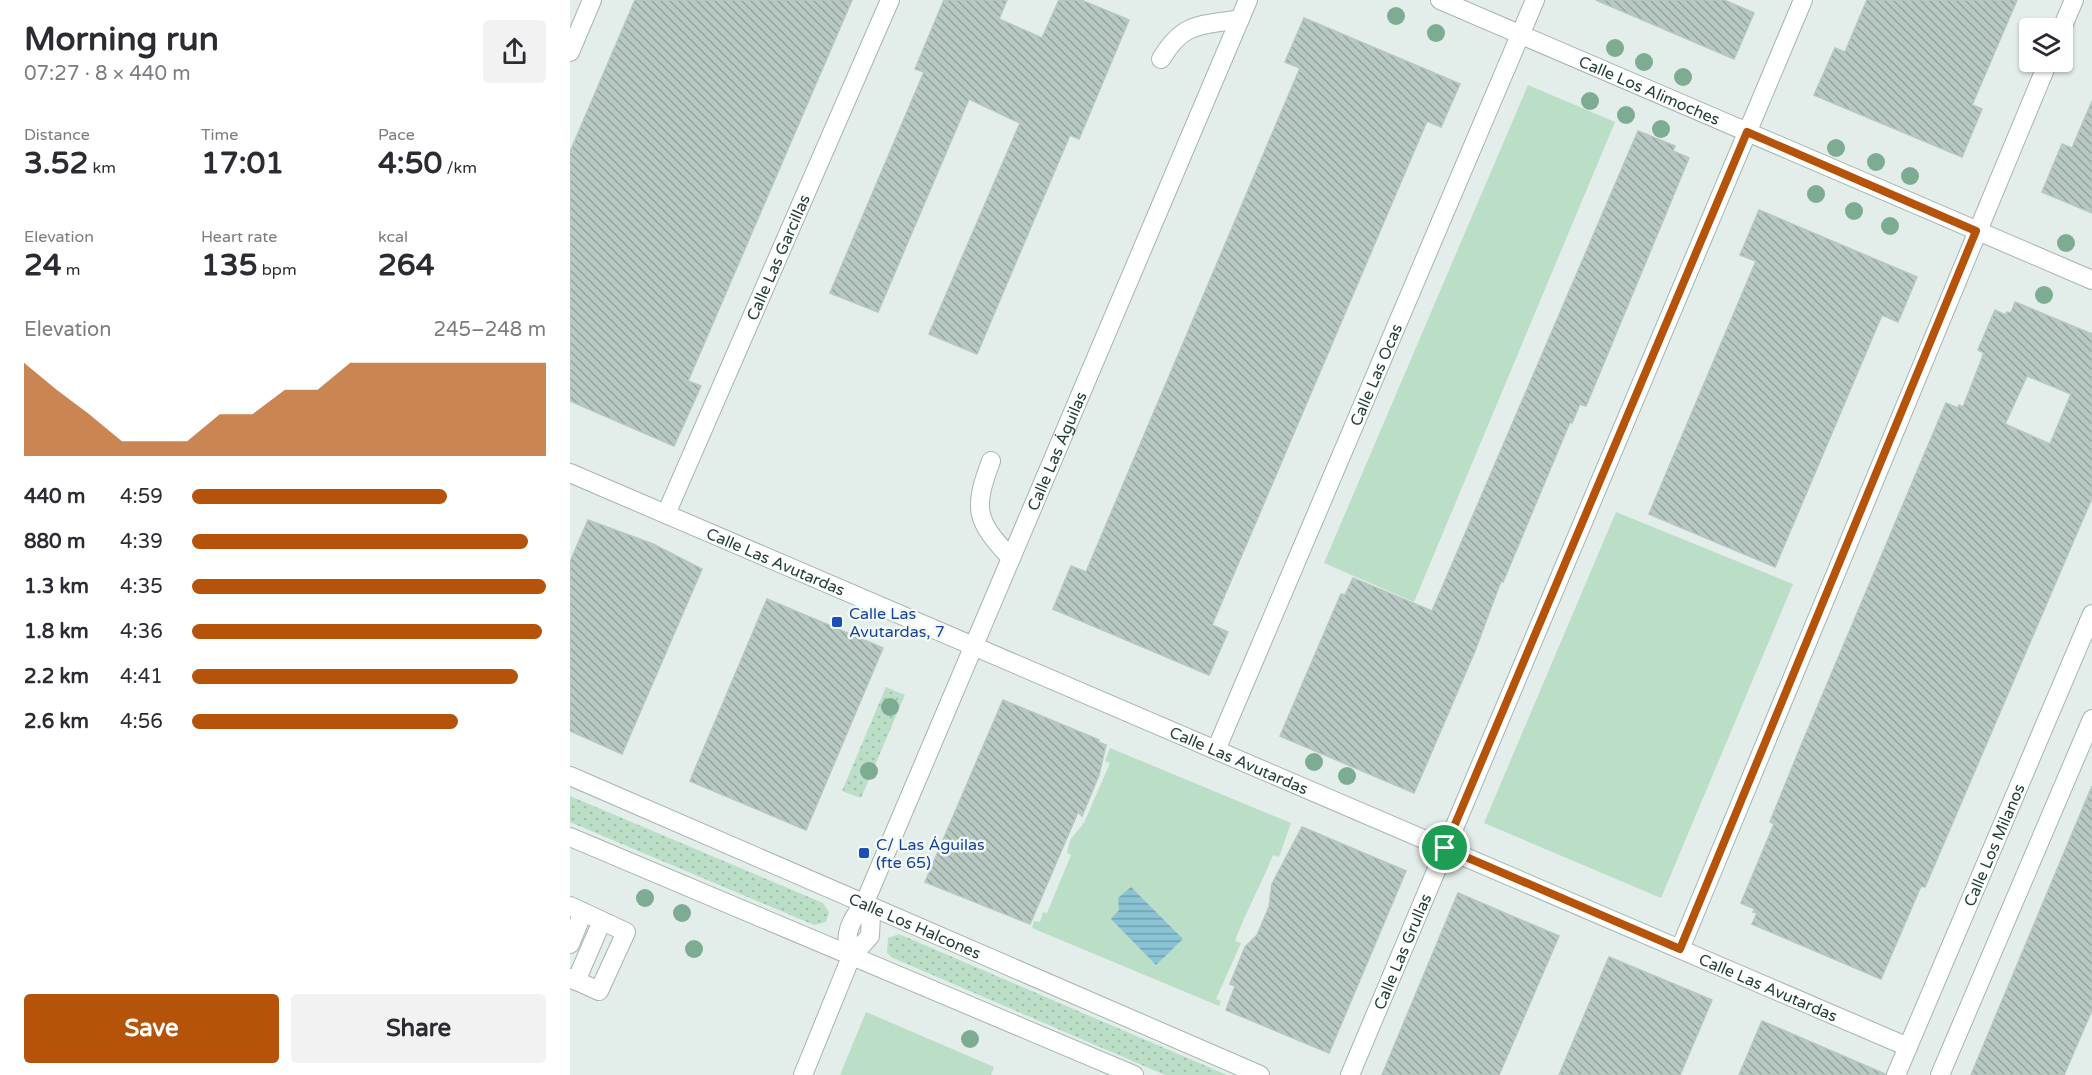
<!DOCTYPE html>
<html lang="en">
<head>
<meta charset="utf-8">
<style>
	body { margin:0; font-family:"Varela Round",sans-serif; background:#f2f2f3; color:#2b2b33; height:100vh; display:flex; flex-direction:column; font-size:22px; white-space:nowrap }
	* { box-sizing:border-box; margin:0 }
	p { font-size:20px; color:#7c7c81 }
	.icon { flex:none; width:33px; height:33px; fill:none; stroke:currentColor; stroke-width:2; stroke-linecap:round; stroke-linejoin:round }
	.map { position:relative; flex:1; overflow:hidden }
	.panel { display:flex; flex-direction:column; background:#fff; width:570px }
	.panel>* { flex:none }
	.buttons { position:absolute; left:1449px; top:18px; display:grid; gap:12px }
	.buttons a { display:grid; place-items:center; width:54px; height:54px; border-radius:6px; background:#fff; box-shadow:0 2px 4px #0004; font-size:30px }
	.pin { position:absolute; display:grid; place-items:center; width:51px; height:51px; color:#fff; margin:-26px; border:3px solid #fff; border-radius:50%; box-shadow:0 2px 6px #0007 }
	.round { display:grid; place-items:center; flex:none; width:63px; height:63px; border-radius:6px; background:#f2f2f3 }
	.overview { display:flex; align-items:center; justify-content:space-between; height:102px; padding:0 24px }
	h1 { font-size:33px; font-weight:800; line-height:45px }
	.figures { display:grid; grid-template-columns:repeat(3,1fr); gap:9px; height:102px; padding:6px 24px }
	.figures div { display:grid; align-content:center }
	.figures b { font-size:30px; font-weight:800 }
	.figures small { font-size:16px; font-weight:400 }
	.figures p { font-size:16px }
	.chart { height:168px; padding:12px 24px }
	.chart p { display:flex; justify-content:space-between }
	.chart svg { width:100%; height:108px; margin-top:6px; fill:#b45309; opacity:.7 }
	.cta { display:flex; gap:12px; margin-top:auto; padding:12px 24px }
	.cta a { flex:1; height:69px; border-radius:6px; background:#b45309; color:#fff; font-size:24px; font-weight:800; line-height:69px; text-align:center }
	.cta a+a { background:#f2f2f3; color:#2b2b33 }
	ul { padding:0 24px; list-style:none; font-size:20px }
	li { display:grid; grid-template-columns:96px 72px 1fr; align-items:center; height:45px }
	li i { height:15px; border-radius:8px; background:#b45309 }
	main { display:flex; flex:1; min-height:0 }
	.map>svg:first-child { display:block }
	.grass { fill:#bbdec7 }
	.garden { fill:url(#garden-dots) }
	.water { fill:url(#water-rules) }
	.building { fill:url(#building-back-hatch); stroke:#b5c7c0; stroke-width:1.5; fill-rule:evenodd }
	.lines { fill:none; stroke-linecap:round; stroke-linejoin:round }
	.service-casing { stroke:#a5b5b1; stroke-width:20 }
	.minor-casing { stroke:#a5b5b1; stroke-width:20 }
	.tertiary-casing { stroke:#a5b5b1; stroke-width:20 }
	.service { stroke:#fff; stroke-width:18 }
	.minor { stroke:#fff; stroke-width:18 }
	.tertiary { stroke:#fff; stroke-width:18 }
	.tree { fill:#7eac93 }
	.route-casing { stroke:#fff; stroke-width:12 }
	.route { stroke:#b45309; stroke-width:8 }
	.transit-dot { fill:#1a4fb4; stroke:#f3f9f7; stroke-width:2 }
	.labels { text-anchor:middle; stroke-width:5; stroke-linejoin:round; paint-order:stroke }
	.street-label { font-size:16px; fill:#223f39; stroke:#f3f9f7 }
	.transit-label { font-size:16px; fill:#164399; stroke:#f3f9f7; text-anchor:start }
</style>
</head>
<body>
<main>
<section class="panel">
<div class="overview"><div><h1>Morning run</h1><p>07:27 · 8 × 440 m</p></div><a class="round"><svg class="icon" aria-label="share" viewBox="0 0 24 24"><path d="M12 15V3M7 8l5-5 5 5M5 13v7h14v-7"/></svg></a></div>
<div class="figures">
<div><p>Distance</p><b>3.52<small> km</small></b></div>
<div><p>Time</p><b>17:01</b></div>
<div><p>Pace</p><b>4:50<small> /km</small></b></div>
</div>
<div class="figures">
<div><p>Elevation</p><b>24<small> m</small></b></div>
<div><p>Heart rate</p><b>135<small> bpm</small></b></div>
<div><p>kcal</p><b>264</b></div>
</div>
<div class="chart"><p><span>Elevation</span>245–248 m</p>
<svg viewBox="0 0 160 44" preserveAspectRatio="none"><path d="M0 44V6L10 17L20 27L30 38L40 38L50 38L60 27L70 27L80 17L90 17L100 6L110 6L120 6L130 6L140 6L150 6L160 6V44z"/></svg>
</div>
<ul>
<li><b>440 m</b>4:59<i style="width:72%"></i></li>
<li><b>880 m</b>4:39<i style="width:95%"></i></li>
<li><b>1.3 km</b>4:35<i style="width:100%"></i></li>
<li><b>1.8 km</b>4:36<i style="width:99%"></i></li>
<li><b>2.2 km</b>4:41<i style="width:92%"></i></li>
<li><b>2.6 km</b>4:56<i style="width:75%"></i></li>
</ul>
<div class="cta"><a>Save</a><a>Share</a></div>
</section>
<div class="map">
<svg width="1522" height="1075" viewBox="0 0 1522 1075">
	<defs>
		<pattern id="garden-dots" width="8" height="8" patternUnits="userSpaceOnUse" patternTransform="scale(1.5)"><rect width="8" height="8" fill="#bbdec7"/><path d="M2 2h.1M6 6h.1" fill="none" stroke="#a0c0ac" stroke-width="1.8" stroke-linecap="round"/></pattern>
		<pattern id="water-rules" width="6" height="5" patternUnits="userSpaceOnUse" patternTransform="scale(1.5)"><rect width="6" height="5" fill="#8ac3d3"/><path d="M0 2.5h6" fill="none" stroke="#70a0ac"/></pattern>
		<pattern id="building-back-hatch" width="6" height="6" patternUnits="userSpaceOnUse" patternTransform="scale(1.5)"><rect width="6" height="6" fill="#b8c8c2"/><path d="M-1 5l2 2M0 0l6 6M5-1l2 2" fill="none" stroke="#95a49f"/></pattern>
	</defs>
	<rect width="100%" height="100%" fill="#e3ede9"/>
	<!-- grass -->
	<g class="grass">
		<path d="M 958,85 L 1045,122 L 844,602 L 754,563 Z"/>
		<path d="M 1046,512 L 1223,584 L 1091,898 L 914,823 Z"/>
		<path d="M 540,748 L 721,823 L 709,857 L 703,855 C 691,885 676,911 665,941 L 671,943 L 646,999 L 651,1001 L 649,1006 L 462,928 L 464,921 L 470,922 L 473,912 L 477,913 L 501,855 L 497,853 L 500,840 L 514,823 L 540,763 L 535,761 Z"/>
		<path d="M 296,1012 L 424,1067 L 421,1075 L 270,1075 Z"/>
	</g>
	<!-- garden -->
	<g class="garden">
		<path d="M 316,687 L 335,695 L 291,798 L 272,791 Z"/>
		<path d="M 0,796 L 253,903 L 259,912 L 256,922 L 244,925 L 0,822 Z"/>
		<path d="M 329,934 L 657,1075 L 595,1075 L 323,958 L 317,953 L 318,938 Z"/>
	</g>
	<!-- water -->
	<path class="water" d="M 561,887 L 613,939 L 586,965 L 541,919 L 549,910 L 548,898 Z"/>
	<!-- building -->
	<g class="building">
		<path d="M 65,0 L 282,0 L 118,381 L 131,386 L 104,446 L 0,401 L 0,152 Z"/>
		<path d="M 374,0 L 437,0 L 429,19 L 472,38 L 489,0 L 511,0 L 559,20 L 509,139 L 500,135 L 407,354 L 359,334 L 450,123 L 399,99 L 308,312 L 260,293 L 354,72 L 345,69 Z"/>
		<path d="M 1026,0 L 1154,0 L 1184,13 L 1164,59 Z"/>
		<path d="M 1297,0 L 1447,0 L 1402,105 L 1412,109 L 1392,157 L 1244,95 L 1265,48 L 1275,52 Z"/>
		<path d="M 734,18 L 890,84 L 871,127 L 857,121 L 642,625 L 658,632 L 639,675 L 483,609 L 501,566 L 516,572 L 730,68 L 715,62 Z"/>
		<path d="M 1522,101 L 1522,213 L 1472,192 L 1492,144 L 1502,148 Z"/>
		<path d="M 1068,131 L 1105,146 L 1103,151 L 1119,158 L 1016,406 L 1010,404 L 1002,423 L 1000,422 L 933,582 L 931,581 L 905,651 L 844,793 L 710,736 L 771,594 L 775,595 L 783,578 L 862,611 Z"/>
		<path d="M 1189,210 L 1347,277 L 1328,322 L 1312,315 L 1205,567 L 1079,514 L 1186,261 L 1170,255 Z"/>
		<path d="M 1445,302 L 1522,334 L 1522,498 L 1355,887 L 1351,886 L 1311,979 L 1182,924 L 1187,913 L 1183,912 L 1185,909 L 1171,903 L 1204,824 L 1200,822 L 1230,748 L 1376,403 L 1388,408 L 1389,405 L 1393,407 L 1414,353 L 1408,350 L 1425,310 L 1435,315 L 1437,312 L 1441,313 ZM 1457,376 L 1501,394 L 1480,444 L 1435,424 Z"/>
		<path d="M 18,520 L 83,544 L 132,569 L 52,754 L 0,731 L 0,562 Z"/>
		<path d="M 197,599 L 313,648 L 236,830 L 120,781 Z"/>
		<path d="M 433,700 L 529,740 L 528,742 L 536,745 L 529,775 L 512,816 L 508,812 L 460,924 L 355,882 Z"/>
		<path d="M 1522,786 L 1522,1010 L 1494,1075 L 1401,1075 Z"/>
		<path d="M 732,827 L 836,871 L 759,1053 L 656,1010 L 665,986 L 660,984 L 675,947 L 687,935 L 699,907 L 702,884 Z"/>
		<path d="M 888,893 L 989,936 L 929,1075 L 812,1075 Z"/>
		<path d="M 1039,957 L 1142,1000 L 1110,1075 L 989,1075 Z"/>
		<path d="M 1192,1021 L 1315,1074 L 1315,1075 L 1169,1075 Z"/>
	</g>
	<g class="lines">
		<!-- service casing -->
		<g class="service-casing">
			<g id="service">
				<path d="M 591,59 C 614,21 630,26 670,19"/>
				<path d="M 421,461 C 403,509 405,520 441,558"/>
				<path d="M 0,906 L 56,932 L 29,991 L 0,978"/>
				<path d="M 0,944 L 13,912"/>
				<path d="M 6,981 L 32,921"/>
				<path d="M 1370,1075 L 1522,719"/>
			</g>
		</g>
		<!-- minor casing -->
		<g class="minor-casing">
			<g id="minor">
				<path id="s1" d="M 870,0 L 1522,280"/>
				<path d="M 1492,28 L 1504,0"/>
				<path d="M 0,52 L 22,0"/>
				<path id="s2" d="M 0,473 L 1338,1047"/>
				<path id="s3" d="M 96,514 L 320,0"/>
				<path id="s4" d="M 646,750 L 965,0"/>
				<path d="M 1110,949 L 1478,62"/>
				<path d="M 233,1075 L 281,957 L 300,936 L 301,913 L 295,902 C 281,920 272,935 281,957"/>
				<path id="s5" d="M 780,1075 L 1233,0"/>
			</g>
		</g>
		<!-- tertiary casing -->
		<g class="tertiary-casing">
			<g id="tertiary">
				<path id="s6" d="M 0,776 L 690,1075"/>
				<path d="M 0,837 L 564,1075"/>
				<path id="s7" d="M 295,902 L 678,0"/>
				<path id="s8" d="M 1326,1075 L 1522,614"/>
			</g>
		</g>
		<!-- service -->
		<use href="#service" class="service"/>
		<!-- minor -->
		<use href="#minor" class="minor"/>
		<!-- tertiary -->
		<use href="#tertiary" class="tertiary"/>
	</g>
	<!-- trees -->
	<g class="tree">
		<circle cx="826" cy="16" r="9"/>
		<circle cx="866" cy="33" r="9"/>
		<circle cx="1045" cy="48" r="9"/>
		<circle cx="1074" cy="62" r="9"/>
		<circle cx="1113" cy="77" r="9"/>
		<circle cx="1020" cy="101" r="9"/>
		<circle cx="1056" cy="115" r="9"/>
		<circle cx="1091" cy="129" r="9"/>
		<circle cx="1266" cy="148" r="9"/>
		<circle cx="1306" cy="162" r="9"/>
		<circle cx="1340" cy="176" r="9"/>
		<circle cx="1246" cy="194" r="9"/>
		<circle cx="1284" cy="211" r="9"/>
		<circle cx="1320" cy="226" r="9"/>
		<circle cx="1496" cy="243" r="9"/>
		<circle cx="1474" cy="295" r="9"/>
		<circle cx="320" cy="707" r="9"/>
		<circle cx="744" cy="762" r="9"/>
		<circle cx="299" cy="771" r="9"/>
		<circle cx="777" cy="776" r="9"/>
		<circle cx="75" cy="898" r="9"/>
		<circle cx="112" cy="913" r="9"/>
		<circle cx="124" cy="949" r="9"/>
		<circle cx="400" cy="1039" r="9"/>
	</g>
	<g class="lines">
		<!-- route casing -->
		<g class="route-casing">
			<path id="route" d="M 1177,132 L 1406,231 L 1110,949 L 875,848 Z"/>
		</g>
		<!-- route -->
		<use href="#route" class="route"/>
	</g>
	<!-- markers -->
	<g class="transit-dot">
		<rect x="261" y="616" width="12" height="12" rx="3"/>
		<rect x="288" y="847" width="12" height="12" rx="3"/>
	</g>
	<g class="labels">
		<!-- street labels -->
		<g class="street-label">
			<text dy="6" stroke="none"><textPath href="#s1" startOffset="228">Calle Los Alimoches</textPath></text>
			<text dy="6" stroke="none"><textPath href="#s3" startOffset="280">Calle Las Garcillas</textPath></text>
			<text dy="6" stroke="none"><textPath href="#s4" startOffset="408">Calle Las Ocas</textPath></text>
			<text dy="6" stroke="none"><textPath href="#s7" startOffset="490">Calle Las Águilas</textPath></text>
			<text dy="6" stroke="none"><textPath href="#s2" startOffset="224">Calle Las Avutardas</textPath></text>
			<text dy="6" stroke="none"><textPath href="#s2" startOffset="728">Calle Las Avutardas</textPath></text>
			<text dy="6" stroke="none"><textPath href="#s8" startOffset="250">Calle Los Milanos</textPath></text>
			<text dy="6" stroke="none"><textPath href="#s6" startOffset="376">Calle Los Halcones</textPath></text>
			<text dy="6" stroke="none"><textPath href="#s5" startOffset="134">Calle Las Grullas</textPath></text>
			<text dy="6" stroke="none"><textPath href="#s2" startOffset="1304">Calle Las Avutardas</textPath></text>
		</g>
		<!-- transit labels -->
		<g class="transit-label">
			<text x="279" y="619">Calle Las<tspan x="279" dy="18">Avutardas, 7</tspan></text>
			<text x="306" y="850">C/ Las Águilas<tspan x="306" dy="18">(fte 65)</tspan></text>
		</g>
	</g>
</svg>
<div class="buttons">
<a><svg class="icon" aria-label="layers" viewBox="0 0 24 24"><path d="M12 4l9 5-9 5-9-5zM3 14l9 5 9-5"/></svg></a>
</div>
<div class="pin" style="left:875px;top:848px;background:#1e9e55"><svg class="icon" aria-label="arrive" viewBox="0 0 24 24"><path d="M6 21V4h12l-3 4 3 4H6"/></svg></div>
</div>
</main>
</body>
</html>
